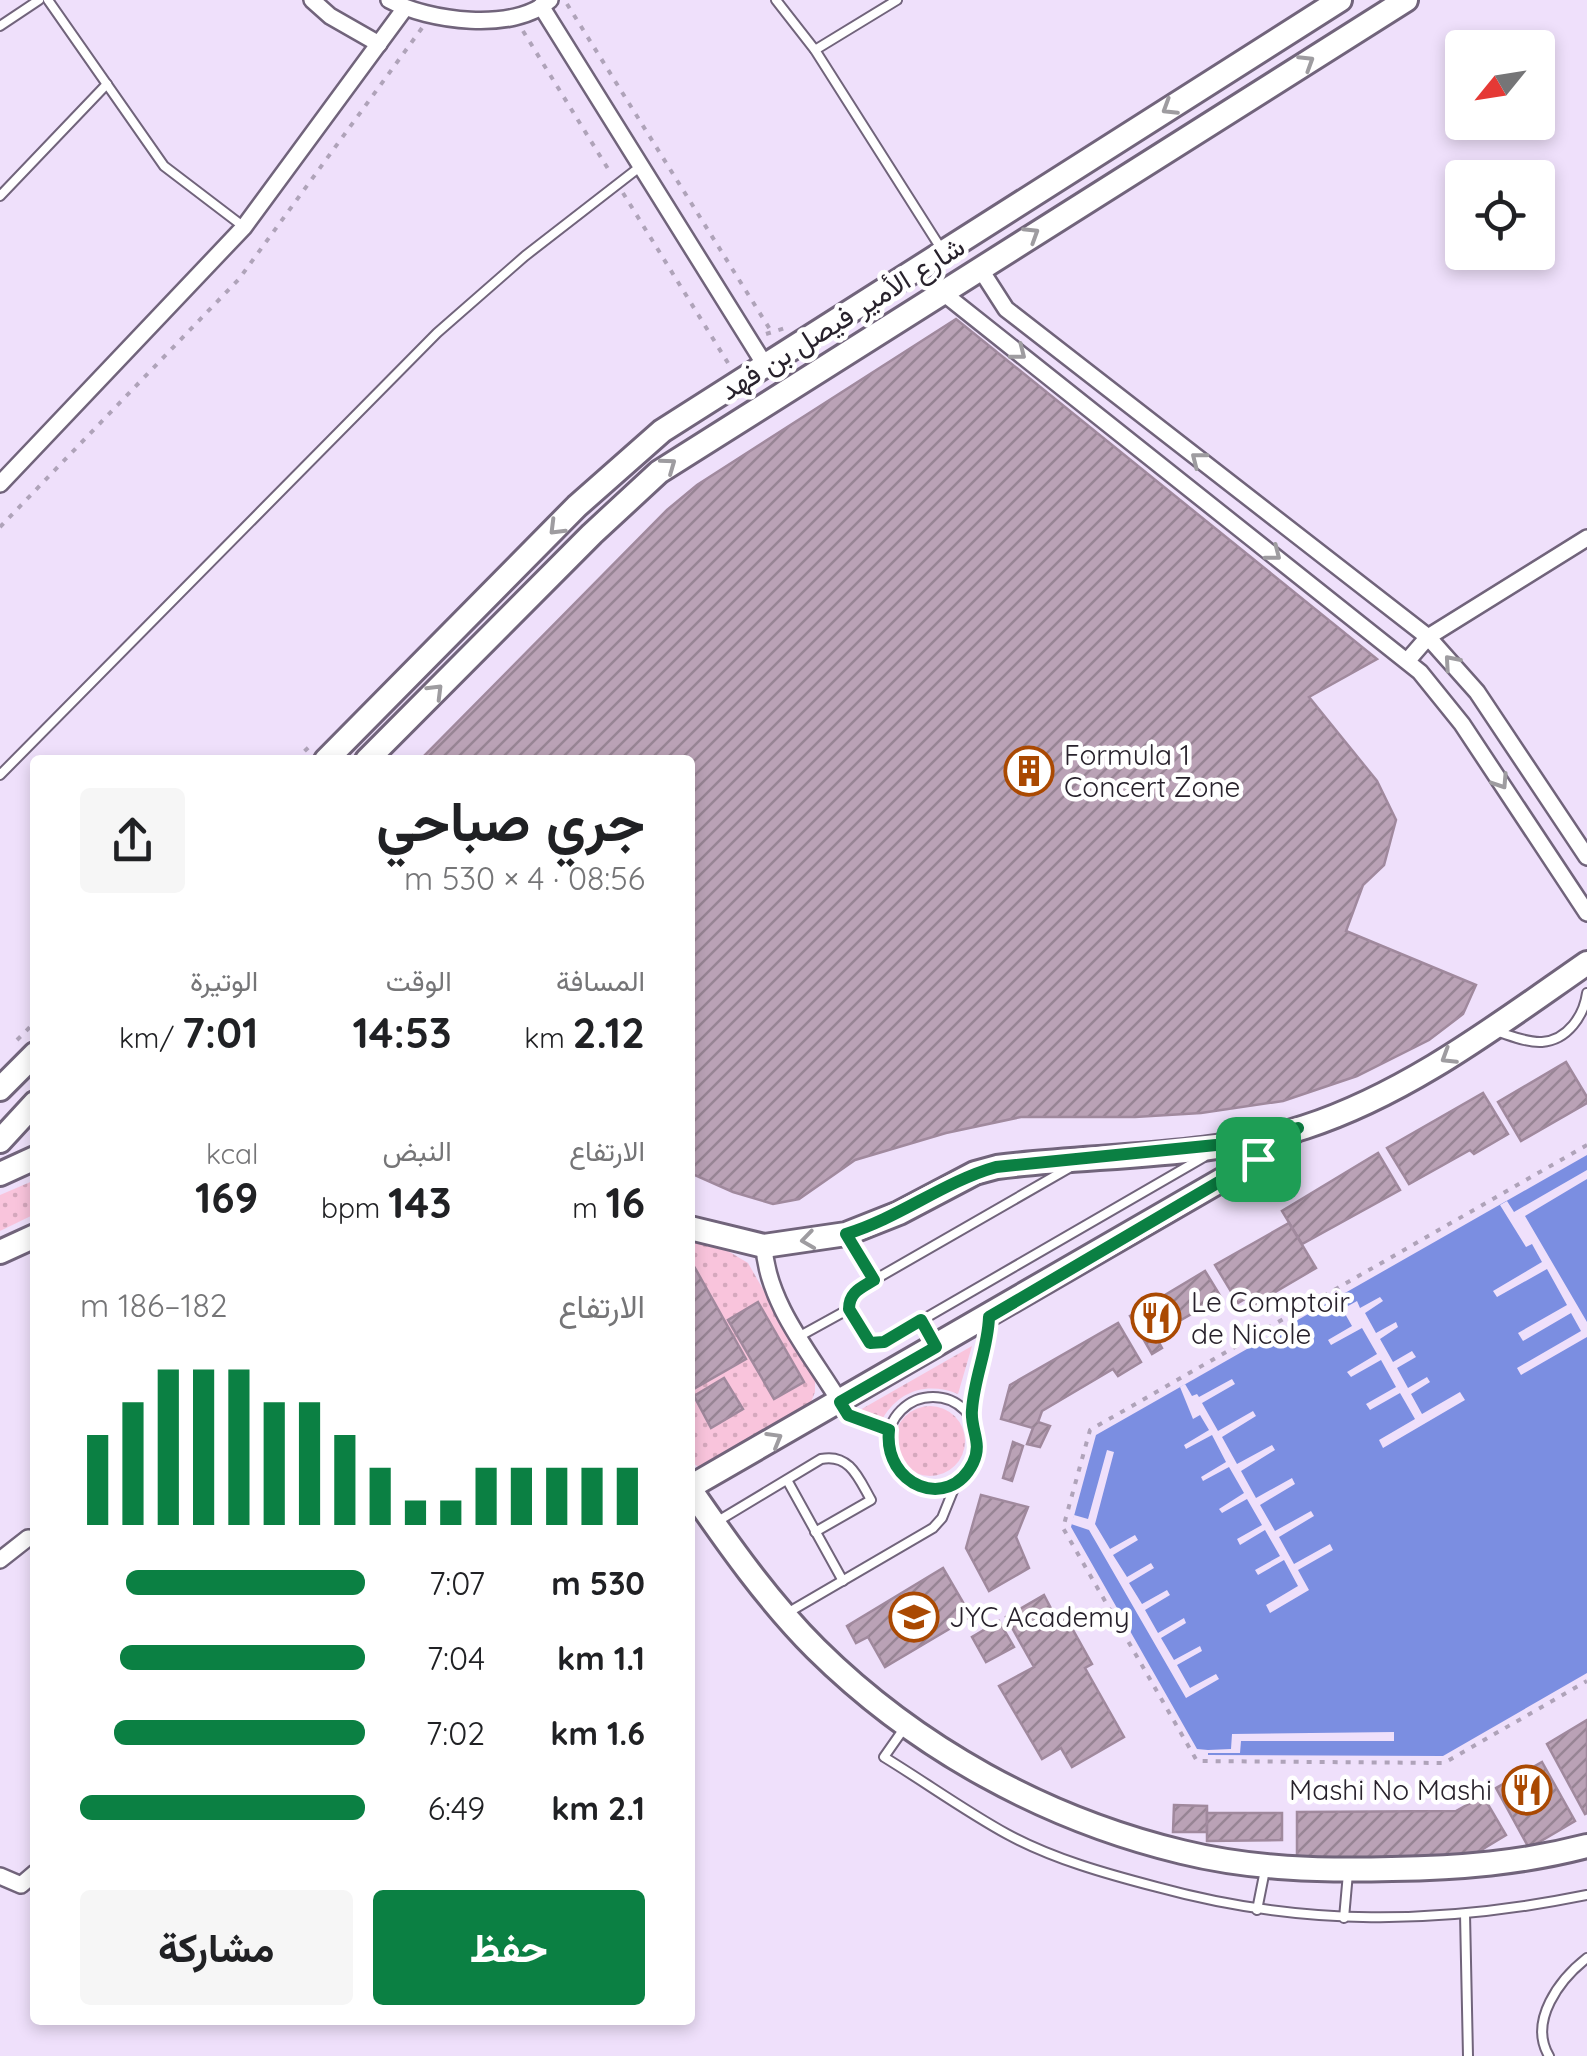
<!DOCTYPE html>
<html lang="ar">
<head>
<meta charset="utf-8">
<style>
	body { margin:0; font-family:Quicksand,Vazirmatn,sans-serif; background:#f6f6f6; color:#202124; direction:rtl; height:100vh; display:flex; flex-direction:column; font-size:38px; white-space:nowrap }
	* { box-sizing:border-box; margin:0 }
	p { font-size:32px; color:#757577 }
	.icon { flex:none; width:55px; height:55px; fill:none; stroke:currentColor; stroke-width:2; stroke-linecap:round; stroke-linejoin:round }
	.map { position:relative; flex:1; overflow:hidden; direction:ltr }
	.side { position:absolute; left:30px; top:755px; width:665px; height:1270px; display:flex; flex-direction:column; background:#fff; border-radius:10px; box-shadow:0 5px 15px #0003; direction:rtl }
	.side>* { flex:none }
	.needle { width:65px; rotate:240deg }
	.tools { position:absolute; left:1445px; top:30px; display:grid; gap:20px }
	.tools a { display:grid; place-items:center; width:110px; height:110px; border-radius:10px; background:#fff; box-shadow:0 5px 15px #0003; font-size:50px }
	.pin { position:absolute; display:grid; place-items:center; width:85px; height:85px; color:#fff; margin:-42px; border-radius:20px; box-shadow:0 5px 15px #0006 }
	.round { display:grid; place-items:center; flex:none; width:105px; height:105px; border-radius:10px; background:#f6f6f6 }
	.overview { display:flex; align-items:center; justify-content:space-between; height:170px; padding:0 50px }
	h1 { font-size:55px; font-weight:700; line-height:75px }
	.metrics { display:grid; grid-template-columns:repeat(3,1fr); gap:15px; height:170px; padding:10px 50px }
	.metrics div { display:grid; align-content:center }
	.metrics b { font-size:42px; font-weight:700 }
	.metrics small { font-size:28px; font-weight:400 }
	.metrics p { font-size:28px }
	.chart { height:280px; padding:20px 50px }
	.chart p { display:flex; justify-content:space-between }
	.chart svg { width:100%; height:180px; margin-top:10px; stroke:#0b8043; stroke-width:6 }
	.cta { display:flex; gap:20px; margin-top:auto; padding:20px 50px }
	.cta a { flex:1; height:115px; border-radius:10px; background:#0b8043; color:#fff; font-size:40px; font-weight:700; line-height:115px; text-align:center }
	.cta a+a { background:#f6f6f6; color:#202124 }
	ul { padding:0 50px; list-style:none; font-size:32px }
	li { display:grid; grid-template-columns:160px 120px 1fr; align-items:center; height:75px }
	li i { height:25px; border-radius:12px; background:#0b8043 }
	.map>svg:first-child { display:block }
	.grass { fill:url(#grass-dots) }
	.water { fill:#7b8ee1 }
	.pier { fill:#efe0fb }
	.building { fill:url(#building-hatch); stroke:#a0899d; stroke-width:2.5 }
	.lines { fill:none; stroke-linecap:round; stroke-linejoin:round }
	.service-casing { stroke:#71647b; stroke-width:12 }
	.minor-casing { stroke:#71647b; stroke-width:20 }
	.secondary-casing { stroke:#71647b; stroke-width:28 }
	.path { stroke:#afa3b9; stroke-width:4; stroke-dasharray:5 8; stroke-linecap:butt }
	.service { stroke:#fff; stroke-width:8 }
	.minor { stroke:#fff; stroke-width:15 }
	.secondary { stroke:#fff; stroke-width:22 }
	.oneway { stroke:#9e9ca0 }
	.route-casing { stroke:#fff; stroke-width:20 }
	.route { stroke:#0b8043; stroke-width:12 }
	.labels { text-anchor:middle; stroke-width:9; stroke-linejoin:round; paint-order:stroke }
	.street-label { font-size:28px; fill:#28222c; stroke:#fff }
	.poi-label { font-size:28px; fill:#28222c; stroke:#fff; text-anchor:start }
</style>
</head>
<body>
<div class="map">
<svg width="1587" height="2056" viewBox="0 0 1587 2056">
	<defs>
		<pattern id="grass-dots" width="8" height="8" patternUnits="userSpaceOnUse" patternTransform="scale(2.5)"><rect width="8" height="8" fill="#f9c4dc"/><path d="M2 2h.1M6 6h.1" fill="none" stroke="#d5a8bd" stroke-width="1.8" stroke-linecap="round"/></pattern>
		<pattern id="building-hatch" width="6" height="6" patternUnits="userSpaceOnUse" patternTransform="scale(2.5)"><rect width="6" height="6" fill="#baa2b6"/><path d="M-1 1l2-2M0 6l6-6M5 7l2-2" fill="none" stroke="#978494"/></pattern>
	</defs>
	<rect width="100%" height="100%" fill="#efe0fb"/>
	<!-- grass -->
	<g class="grass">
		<path d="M 35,1180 L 35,1214 L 0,1231 L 0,1195 Z"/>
		<path d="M 690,1241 L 728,1251 L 748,1263 L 815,1380 L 815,1392 L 807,1412 L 710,1468 L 700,1468 L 690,1461 Z"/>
		<path d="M 972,1346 L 958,1394 C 928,1382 900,1390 883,1418 L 860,1410 Z"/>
		<circle cx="930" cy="1441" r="35"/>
	</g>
	<!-- water -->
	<path class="water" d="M 1587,1155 L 1587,1673 L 1443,1756 L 1208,1755 L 1208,1750 L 1197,1749 L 1071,1527 L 1096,1435 Z"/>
	<!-- pier -->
	<g class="pier">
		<path d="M 1587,1170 L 1587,1179 L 1525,1216 L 1587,1322 L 1587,1337 L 1521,1375 L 1517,1368 L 1581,1331 L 1571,1313 L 1523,1341 L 1518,1333 L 1567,1305 L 1547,1269 L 1497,1297 L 1493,1291 L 1542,1262 L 1532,1244 L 1526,1247 L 1500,1205 L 1507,1201 L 1514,1212 Z"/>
		<path d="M 1342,1295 L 1348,1306 L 1357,1301 L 1360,1308 L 1380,1297 L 1383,1301 L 1365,1313 L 1376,1333 L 1396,1322 L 1398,1327 L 1380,1339 L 1393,1362 L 1412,1351 L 1416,1357 L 1397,1368 L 1408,1388 L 1427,1377 L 1430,1382 L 1411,1394 L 1422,1414 L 1460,1392 L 1465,1400 L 1383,1448 L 1379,1440 L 1415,1419 L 1400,1393 L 1370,1410 L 1366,1404 L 1396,1387 L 1381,1360 L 1351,1377 L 1347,1372 L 1377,1354 L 1362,1328 L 1331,1345 L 1328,1340 L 1352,1326 L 1336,1298 Z"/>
		<path d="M 1232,1379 L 1235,1384 L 1202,1403 L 1218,1431 L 1253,1411 L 1256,1416 L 1222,1437 L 1237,1464 L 1272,1445 L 1275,1450 L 1241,1471 L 1256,1498 L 1292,1478 L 1295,1484 L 1260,1505 L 1275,1531 L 1311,1511 L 1314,1516 L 1279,1537 L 1294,1564 L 1330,1544 L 1333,1550 L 1298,1570 L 1309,1590 L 1270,1613 L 1266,1605 L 1298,1586 L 1284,1560 L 1258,1575 L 1255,1570 L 1280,1556 L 1265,1530 L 1240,1545 L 1237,1539 L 1262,1525 L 1247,1499 L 1222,1513 L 1219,1509 L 1244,1493 L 1229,1467 L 1203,1481 L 1201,1477 L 1226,1462 L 1212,1435 L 1186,1449 L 1184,1445 L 1209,1430 L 1200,1415 L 1193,1419 L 1180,1387 L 1185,1384 L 1192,1396 L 1197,1394 L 1199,1397 Z"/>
		<path d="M 1107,1450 L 1114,1452 L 1095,1524 L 1110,1549 L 1135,1535 L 1138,1540 L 1113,1555 L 1127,1577 L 1151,1563 L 1154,1568 L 1129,1583 L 1142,1604 L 1167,1590 L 1170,1595 L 1145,1610 L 1158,1633 L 1184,1618 L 1186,1623 L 1161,1638 L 1174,1660 L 1200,1646 L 1202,1651 L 1177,1665 L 1190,1688 L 1216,1674 L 1219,1679 L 1186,1698 L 1089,1530 L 1071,1524 L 1074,1515 L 1088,1519 Z"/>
		<path d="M 1394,1732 L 1394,1741 L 1241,1741 L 1240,1753 L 1208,1753 L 1208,1750 L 1231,1749 L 1232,1734 Z"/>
	</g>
	<!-- building -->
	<g class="building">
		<path d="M 956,319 L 1377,659 L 1309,697 L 1377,781 L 1396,820 L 1384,865 L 1363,885 L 1346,931 L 1476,985 L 1463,1014 L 1429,1040 L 1357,1076 L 1283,1101 L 1201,1113 L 1135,1117 L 1021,1117 L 946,1133 L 855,1160 L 799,1199 L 773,1204 L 733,1192 L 690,1173 L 690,760 L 420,760 L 667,510 L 697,485 Z"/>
		<path d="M 1566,1062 L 1587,1097 L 1587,1103 L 1521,1141 L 1498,1102 Z"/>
		<path d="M 1483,1093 L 1508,1134 L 1474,1154 L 1470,1150 L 1409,1184 L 1387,1148 Z"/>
		<path d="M 1378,1153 L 1400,1190 L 1302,1244 L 1282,1211 Z"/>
		<path d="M 1289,1223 L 1316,1268 L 1255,1304 L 1250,1296 L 1238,1303 L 1215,1265 Z"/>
		<path d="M 695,1268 L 746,1359 L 690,1391 L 690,1271 Z"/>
		<path d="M 1205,1271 L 1221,1297 L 1155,1335 L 1162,1348 L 1152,1354 L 1130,1316 Z"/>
		<path d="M 758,1302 L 804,1382 L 774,1399 L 728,1320 Z"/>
		<path d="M 1118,1323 L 1141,1362 L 1118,1376 L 1113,1369 L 1042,1411 L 1038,1422 L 1050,1426 L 1040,1447 L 1027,1444 L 1033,1428 L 1001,1419 L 1010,1385 Z"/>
		<path d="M 724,1378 L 743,1409 L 711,1428 L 694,1396 Z"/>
		<path d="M 1013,1442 L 1023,1446 L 1012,1481 L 1003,1478 Z"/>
		<path d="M 981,1495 L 1028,1507 L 1016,1537 L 1029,1568 L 989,1591 L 966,1548 Z"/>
		<path d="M 943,1568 L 971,1616 L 885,1667 L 868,1637 L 856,1643 L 847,1626 Z"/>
		<path d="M 1044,1595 L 1056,1618 L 1064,1614 L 1092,1664 L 1085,1668 L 1124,1737 L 1072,1767 L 1061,1748 L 1042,1759 L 999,1686 L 1034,1667 L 1006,1617 Z"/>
		<path d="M 999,1621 L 1014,1647 L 986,1662 L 972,1637 Z"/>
		<path d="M 1587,1720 L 1587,1813 L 1585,1814 L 1547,1744 Z"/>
		<path d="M 1542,1762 L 1575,1821 L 1529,1848 L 1496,1788 Z"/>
		<path d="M 1483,1796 L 1506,1835 L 1468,1858 L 1297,1858 L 1297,1812 L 1456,1811 Z"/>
		<path d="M 1174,1805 L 1207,1806 L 1207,1832 L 1173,1832 Z"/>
		<path d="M 1207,1813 L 1282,1813 L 1282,1840 L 1207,1841 Z"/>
	</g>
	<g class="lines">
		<!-- service casing -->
		<g class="service-casing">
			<g id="service">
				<path d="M 48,0 L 164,166 L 244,227"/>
				<path d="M 776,0 L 815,50 L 942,250"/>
				<path d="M 0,26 L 39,0"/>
				<path d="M 815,50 L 897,0"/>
				<path d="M 0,196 L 107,84"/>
				<path d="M 0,775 L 437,333 L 525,256 L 641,166"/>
				<path d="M 1495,1031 C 1509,1035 1527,1043 1542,1042 C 1568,1040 1584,1015 1587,993"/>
				<path d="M 1069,1168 L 855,1291 C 842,1308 858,1327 869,1343 L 884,1342 L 1204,1157"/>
				<path d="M 849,1238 L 874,1280"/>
				<path d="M 800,1336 L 849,1309"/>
				<circle cx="933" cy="1442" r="45"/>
				<path d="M 840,1402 L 848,1415 L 889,1429"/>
				<path d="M 971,1418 L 988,1343 L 989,1320"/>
				<path d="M 787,1480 L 843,1581"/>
				<path d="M 718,1521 L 821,1459 C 850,1453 859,1479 871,1500 L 815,1532"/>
				<path d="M 789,1612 L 933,1528 L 942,1518 L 957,1481"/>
				<path d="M 905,1727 L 884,1757 C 925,1782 965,1811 1007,1834 C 1053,1859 1107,1874 1157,1887 C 1303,1927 1439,1925 1587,1895"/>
				<path d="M 1257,1910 L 1265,1870"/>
				<path d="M 1465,1914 L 1468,2056"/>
				<path d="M 1344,1918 L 1348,1873"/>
				<path d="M 1549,2056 C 1528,2021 1560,1979 1587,1958"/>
			</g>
		</g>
		<!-- minor casing -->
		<g class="minor-casing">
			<g id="minor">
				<path d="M 312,0 L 330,16 L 379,44"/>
				<path d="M 389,0 C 428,21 514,33 550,0"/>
				<path d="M 541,6 L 765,365"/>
				<path d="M 979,267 L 1006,309 L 1428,637 L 1477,692 L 1587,857"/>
				<path d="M 942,292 L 1420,672 L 1462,724 L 1587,913"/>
				<path d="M 0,484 L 244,227 L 405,8"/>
				<path d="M 1408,660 L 1428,637 L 1587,538"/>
				<path d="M 764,1246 C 767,1303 811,1354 840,1402"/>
				<path d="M 0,1560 L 28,1538 L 35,1539"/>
				<path d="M 0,1876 L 21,1885 L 35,1873"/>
			</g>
		</g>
		<!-- secondary casing -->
		<g class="secondary-casing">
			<g id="secondary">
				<path d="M 326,760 L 577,506 L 662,431 L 1340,0"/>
				<path d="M 367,760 L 592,534 L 659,472 L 1406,0"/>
				<path d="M 0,1089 L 35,1054"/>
				<path d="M 0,1141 L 35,1103"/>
				<path d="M 0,1174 L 35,1158"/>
				<path d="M 690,1228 L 764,1246 L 846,1234 L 899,1213 L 975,1173 L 997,1167 C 1097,1154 1209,1159 1305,1127 C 1409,1093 1499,1024 1587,963"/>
				<path d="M 0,1252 L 35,1236"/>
				<path d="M 690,1487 L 1258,1159 L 1290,1135"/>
				<path d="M 690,1489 C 728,1544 768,1601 816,1649 C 916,1748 1045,1819 1182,1852 C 1251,1869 1322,1871 1392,1869 C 1459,1868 1522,1863 1587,1846"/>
			</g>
		</g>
		<!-- path -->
		<g class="path">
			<path d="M 567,4 L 771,331"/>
			<path d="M 523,31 L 610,172"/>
			<path d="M 623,193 L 728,363"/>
			<path d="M 766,334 L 785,328"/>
			<path d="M 0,527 L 239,279 L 422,28"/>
			<path d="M 295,760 L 310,746"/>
			<path d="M 17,1040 L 35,1022"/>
			<path d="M 1587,1145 L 1090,1430 L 1063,1528 L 1197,1761 L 1444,1763 L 1587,1681"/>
		</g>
		<!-- service -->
		<use href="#service" class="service"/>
		<!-- minor -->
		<use href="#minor" class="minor"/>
		<!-- secondary -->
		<use href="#secondary" class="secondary"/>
	</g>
	<!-- one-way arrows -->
	<defs><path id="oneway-chevron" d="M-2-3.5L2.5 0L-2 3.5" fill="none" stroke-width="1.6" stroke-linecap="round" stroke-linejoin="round" transform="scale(2.5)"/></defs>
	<g class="oneway">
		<use href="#oneway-chevron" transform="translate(1307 62) rotate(-32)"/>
		<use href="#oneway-chevron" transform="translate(1169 108) rotate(148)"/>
		<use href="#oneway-chevron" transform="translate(1032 234) rotate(-32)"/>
		<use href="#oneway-chevron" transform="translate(1019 353) rotate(38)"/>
		<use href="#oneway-chevron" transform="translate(1198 459) rotate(-142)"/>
		<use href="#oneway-chevron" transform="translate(669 465) rotate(-36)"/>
		<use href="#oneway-chevron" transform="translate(556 528) rotate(135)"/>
		<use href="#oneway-chevron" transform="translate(1274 554) rotate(38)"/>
		<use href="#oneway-chevron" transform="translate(1451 662) rotate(-131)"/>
		<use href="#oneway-chevron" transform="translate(436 691) rotate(-45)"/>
		<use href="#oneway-chevron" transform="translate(1501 782) rotate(57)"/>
		<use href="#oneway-chevron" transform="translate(1448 1057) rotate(148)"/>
		<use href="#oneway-chevron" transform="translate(808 1240) rotate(172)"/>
		<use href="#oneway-chevron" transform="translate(775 1439) rotate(-30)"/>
	</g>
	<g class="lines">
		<!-- route casing -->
		<g class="route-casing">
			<path id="route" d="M 1298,1128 L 1258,1159 L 989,1317 C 988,1349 974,1378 972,1410 C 970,1429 983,1443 973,1463 C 949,1512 883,1486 889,1430 L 848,1415 L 840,1402 L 936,1347 L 921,1320 L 884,1342 L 870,1343 L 849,1309 C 849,1292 861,1288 874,1280 L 846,1234 C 899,1218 943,1182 996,1167 L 1226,1144 Z"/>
		</g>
		<!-- route -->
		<use href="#route" class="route"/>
	</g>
	<!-- icons -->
	<defs>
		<g id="building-ring" transform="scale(2.5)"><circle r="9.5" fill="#fff" stroke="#aa4902" stroke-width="1.5"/><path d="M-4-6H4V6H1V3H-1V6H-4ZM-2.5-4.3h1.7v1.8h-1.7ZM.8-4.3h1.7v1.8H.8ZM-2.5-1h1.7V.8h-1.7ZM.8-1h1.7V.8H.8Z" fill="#aa4902"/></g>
		<g id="restaurant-ring" transform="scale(2.5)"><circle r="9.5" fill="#fff" stroke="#aa4902" stroke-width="1.5"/><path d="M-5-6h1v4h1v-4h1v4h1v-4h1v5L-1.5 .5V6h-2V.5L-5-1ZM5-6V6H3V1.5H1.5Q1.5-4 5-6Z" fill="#aa4902"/></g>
		<g id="school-ring" transform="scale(2.5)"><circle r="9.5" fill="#fff" stroke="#aa4902" stroke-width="1.5"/><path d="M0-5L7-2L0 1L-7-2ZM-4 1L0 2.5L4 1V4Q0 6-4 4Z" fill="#aa4902"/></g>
	</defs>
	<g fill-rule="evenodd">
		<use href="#building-ring" x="1029" y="771"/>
		<use href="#restaurant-ring" x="1156" y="1318"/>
		<use href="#school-ring" x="914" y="1617"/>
		<use href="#restaurant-ring" x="1527" y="1790"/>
	</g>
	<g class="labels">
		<!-- street labels -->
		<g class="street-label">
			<text transform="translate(842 318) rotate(-32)" y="10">شارع الأمير فيصل بن فهد</text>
		</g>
		<!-- poi labels -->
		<g class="poi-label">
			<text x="1064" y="765">Formula 1<tspan x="1064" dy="32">Concert Zone</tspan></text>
			<text x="1191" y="1312">Le Comptoir<tspan x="1191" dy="32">de Nicole</tspan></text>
			<text x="949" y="1627">JYC Academy</text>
			<text x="1492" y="1800" text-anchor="end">Mashi No Mashi</text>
		</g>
	</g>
</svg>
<div class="tools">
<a><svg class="needle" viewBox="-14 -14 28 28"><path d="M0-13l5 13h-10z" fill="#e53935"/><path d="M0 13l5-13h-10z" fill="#757577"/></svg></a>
<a><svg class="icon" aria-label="locate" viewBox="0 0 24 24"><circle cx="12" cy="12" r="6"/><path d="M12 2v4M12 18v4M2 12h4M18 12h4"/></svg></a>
</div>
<div class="pin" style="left:1258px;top:1159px;background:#1e9e55"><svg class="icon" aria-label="arrive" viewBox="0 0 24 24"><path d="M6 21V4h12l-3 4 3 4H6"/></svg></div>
<section class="side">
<div class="overview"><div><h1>جري صباحي</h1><p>08:56 · 4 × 530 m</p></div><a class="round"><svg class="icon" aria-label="share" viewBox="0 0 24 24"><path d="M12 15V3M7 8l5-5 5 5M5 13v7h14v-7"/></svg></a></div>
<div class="metrics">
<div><p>المسافة</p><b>2.12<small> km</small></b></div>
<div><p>الوقت</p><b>14:53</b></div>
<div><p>الوتيرة</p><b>7:01<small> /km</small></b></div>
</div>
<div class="metrics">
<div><p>الارتفاع</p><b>16<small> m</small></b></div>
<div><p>النبض</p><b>143<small> bpm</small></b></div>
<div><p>kcal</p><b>169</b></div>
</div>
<div class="chart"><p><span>الارتفاع</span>182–186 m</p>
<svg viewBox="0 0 160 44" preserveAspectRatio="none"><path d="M5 44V22M15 44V14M25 44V6M35 44V6M45 44V6M55 44V14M65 44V14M75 44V22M85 44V30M95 44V38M105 44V38M115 44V30M125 44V30M135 44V30M145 44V30M155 44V30"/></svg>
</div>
<ul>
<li><b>530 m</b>7:07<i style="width:84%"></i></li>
<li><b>1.1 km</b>7:04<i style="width:86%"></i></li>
<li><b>1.6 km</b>7:02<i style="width:88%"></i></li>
<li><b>2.1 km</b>6:49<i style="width:100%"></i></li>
</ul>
<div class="cta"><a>حفظ</a><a>مشاركة</a></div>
</section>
</div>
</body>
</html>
